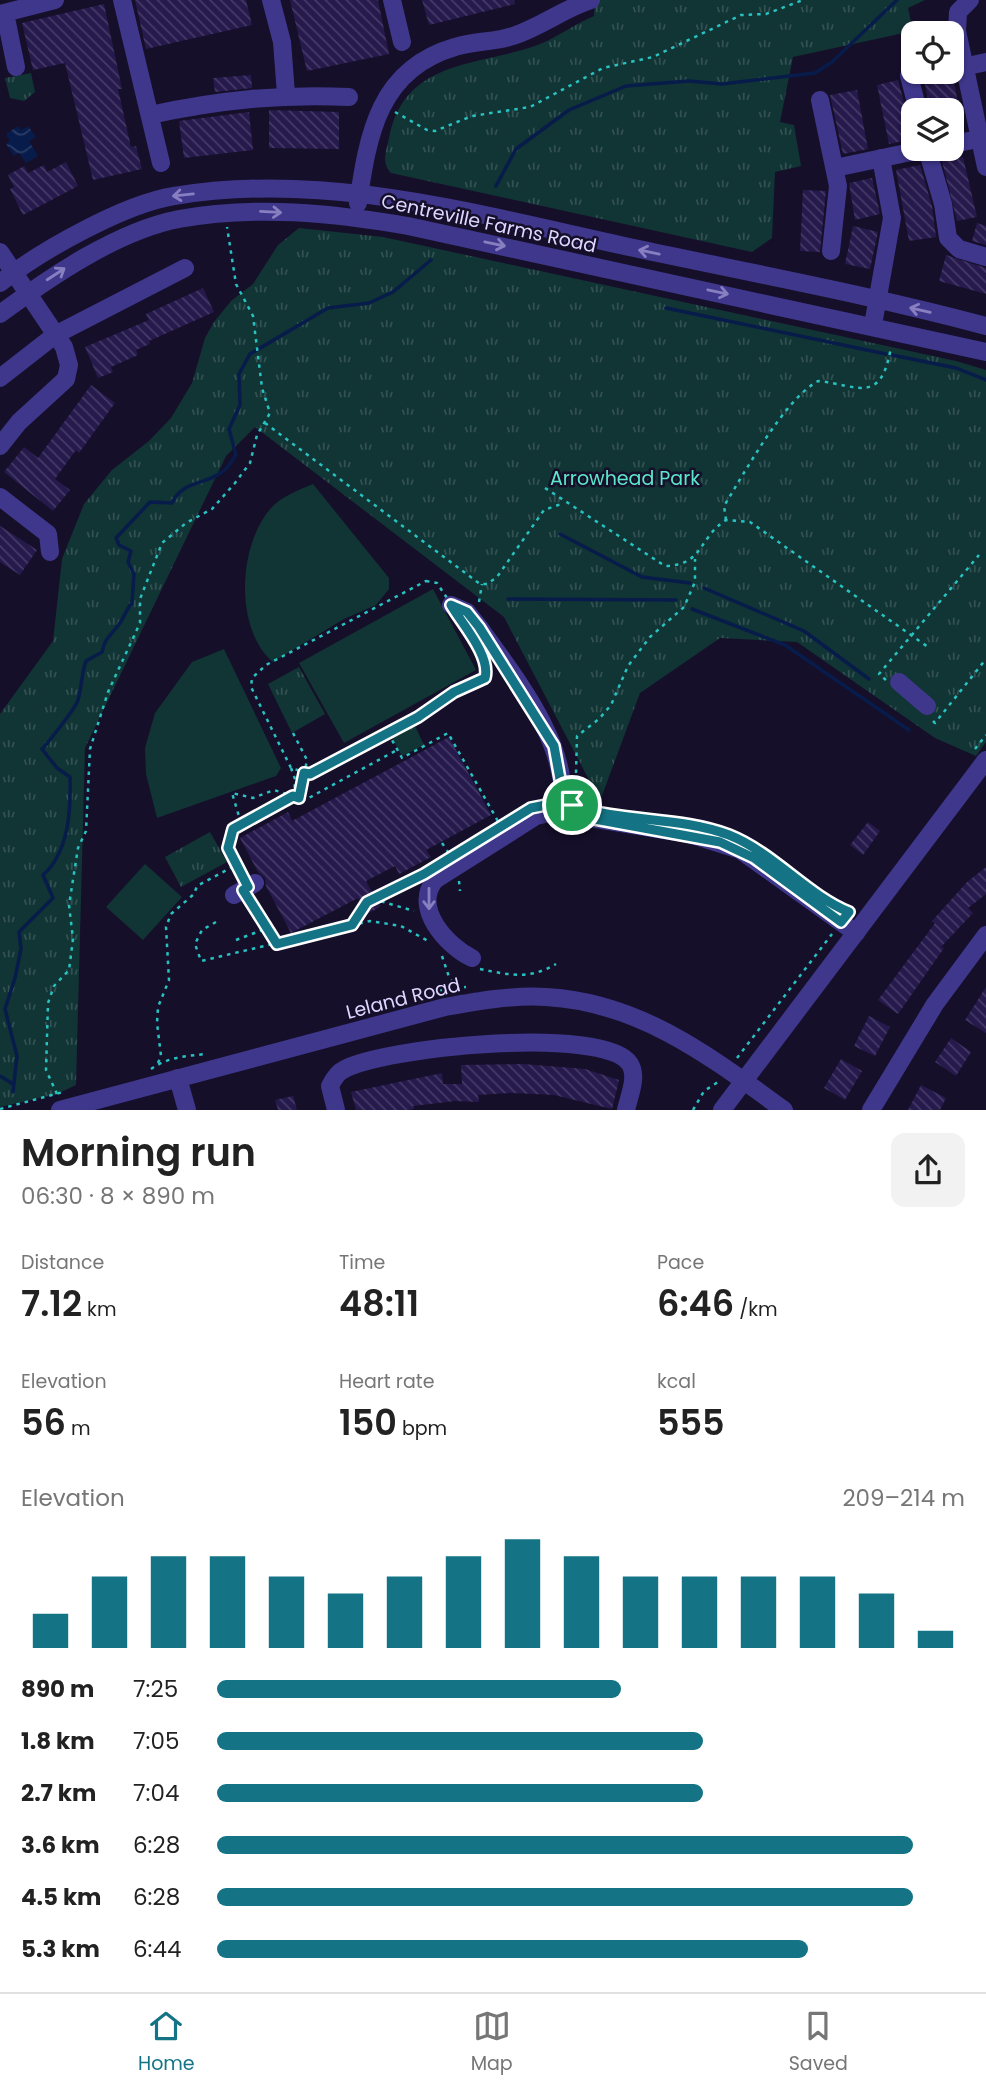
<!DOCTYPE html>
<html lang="en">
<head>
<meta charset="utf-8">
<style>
	body { margin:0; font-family:Poppins,sans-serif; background:#f2f2f2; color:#222; height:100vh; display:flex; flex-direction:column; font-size:26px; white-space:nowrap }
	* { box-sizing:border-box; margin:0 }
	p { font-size:23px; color:#767676 }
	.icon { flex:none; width:38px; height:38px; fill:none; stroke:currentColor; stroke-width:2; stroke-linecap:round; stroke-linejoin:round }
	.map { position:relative; height:1110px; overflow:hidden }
	.sheet { display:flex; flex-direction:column; background:#fff; flex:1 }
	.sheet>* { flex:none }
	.buttons { position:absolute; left:901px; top:21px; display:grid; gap:14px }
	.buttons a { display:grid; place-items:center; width:63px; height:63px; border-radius:14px; background:#fff; box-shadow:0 2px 5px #0004; font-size:35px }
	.pin { position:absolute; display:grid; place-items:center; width:60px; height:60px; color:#fff; margin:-30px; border:4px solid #fff; border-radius:50%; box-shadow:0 2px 7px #0007 }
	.round { display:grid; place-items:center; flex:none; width:74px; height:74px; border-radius:14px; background:#f2f2f2 }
	.headline { display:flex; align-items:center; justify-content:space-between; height:119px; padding:0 21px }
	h1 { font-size:38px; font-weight:600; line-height:52px }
	.metrics { display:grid; grid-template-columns:repeat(3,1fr); gap:10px; height:119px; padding:7px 21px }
	.metrics div { display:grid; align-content:center }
	.metrics b { font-size:35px; font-weight:600 }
	.metrics small { font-size:19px; font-weight:400 }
	.metrics p { font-size:19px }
	.chart { height:196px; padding:14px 21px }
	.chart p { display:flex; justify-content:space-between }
	.chart svg { width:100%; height:126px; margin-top:7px; stroke:#147485; stroke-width:6 }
	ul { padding:0 21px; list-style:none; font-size:23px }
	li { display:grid; grid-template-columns:112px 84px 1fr; align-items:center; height:52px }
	li i { height:18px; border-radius:9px; background:#147485 }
	.tabs { display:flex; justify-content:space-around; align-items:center; height:98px; border-top:2px solid #e0e0e0; background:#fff; font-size:19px; color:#767676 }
	.tabs a { display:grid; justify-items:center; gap:4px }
	.tabs .active { color:#147485 }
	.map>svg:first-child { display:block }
	.grass { fill:#113434 }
	.park { fill:url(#park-tufts) }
	.water { fill:url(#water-waves) }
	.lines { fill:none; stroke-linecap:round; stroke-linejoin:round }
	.stream { stroke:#071c4a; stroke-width:3.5 }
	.building { fill:url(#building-back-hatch) }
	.path { stroke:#28c2c1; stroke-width:2.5; stroke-dasharray:3.5 5; stroke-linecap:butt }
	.minor { stroke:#3f378c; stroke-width:18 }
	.oneway { stroke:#877fc0 }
	.route-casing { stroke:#fff; stroke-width:14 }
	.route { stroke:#147485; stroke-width:9 }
	.labels { text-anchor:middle; stroke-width:5; stroke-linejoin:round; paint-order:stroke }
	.street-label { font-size:19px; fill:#ded7ff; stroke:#150f2a }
	.park-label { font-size:19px; fill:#5be7cc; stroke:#150f2a }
</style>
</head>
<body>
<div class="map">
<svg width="986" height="1110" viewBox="0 0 986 1110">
	<defs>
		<pattern id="park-tufts" width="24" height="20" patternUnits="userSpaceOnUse" patternTransform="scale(1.75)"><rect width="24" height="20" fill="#113434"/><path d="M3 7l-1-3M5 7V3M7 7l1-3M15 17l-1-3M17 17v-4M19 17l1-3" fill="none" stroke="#335152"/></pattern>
		<pattern id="water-waves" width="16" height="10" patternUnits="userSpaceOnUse" patternTransform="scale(1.75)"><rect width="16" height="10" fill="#071c4a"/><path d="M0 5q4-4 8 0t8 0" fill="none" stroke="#2b3c65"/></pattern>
		<pattern id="building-back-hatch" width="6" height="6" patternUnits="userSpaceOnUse" patternTransform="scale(1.75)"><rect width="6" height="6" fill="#26194c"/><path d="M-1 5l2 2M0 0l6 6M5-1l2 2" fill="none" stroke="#453a67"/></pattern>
	</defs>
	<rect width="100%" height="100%" fill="#150f2a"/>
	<!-- grass -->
	<g class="grass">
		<path d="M 313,484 L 389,578 L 389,589 L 376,605 L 344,619 L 273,662 C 234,629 238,545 271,508 C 282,496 299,490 313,484 Z"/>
		<path d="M 433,589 L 476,670 L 344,743 L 299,663 Z"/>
		<path d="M 224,649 L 281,768 L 276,776 L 157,818 L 146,774 L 145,748 L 155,713 L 192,662 Z"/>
		<path d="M 145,864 L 182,897 L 143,940 L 106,907 Z"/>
	</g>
	<!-- park -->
	<g class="park">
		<path d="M 595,0 L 925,0 L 908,8 L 913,31 L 793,57 L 780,122 L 794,125 L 801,166 L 775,172 L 772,238 L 752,252 L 391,173 C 381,163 386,152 389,138 C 404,61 474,66 532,47 C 554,40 572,25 594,16 Z"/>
		<path d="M 31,73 L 35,92 L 24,101 L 10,98 L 5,78 Z"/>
		<path d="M 299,228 L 383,237 L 956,361 L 986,370 L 986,742 L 976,756 L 935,738 L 797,642 L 720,638 L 640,693 L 600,801 L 504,617 L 255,427 L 226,456 L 85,748 L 76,1085 L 57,1094 L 0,1107 L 0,714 L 53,641 L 62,559 L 84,504 L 112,470 L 149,441 L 171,418 L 192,383 L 205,338 L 214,322 L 231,301 L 253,284 L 278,245 Z"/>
		<path d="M 299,667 L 325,714 L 292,733 L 268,684 Z"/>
		<path d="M 415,726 L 424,745 L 402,756 L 392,738 Z"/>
		<path d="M 210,832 L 227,862 L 181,887 L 165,857 Z"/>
	</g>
	<!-- water -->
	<path class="water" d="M 18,126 L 21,130 L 28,126 L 36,137 L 29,141 L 38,156 L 26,163 L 19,153 L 14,156 L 6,144 L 10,141 L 6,134 Z"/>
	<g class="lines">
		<!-- stream -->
		<g class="stream">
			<path d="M 496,186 L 516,149 L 569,110 L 626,86 L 689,81 L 722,84 L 815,73 L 832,62 L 897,0"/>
			<path d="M 666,308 L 886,354"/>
			<path d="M 892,355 L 956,368 L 986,380"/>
			<path d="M 560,534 L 642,577 L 690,583"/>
			<path d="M 704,588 L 804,631 L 869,679"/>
			<path d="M 508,599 L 676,600"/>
			<path d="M 692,609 L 785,645 L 909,730"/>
			<path d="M 0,1076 L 13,1084"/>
			<path d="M 13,1092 L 17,1056 L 5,1009 L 15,978 L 21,949 L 19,932 L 53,898 L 43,875 C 69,852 71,810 70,777 L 57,768 L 42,749 C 48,743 77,706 78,700 C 82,687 81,675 86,661 L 102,652 C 105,639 108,638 116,628 C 123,621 125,611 132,603 L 134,574 L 128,562 L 131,551 L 119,545 L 116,538 L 150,502 L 172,503 C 183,480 203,486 222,472 C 228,469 232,460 236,455 L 229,429 L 240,405 L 239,374 L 250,354 L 328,308 L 369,303 L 393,292 L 431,260"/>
		</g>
	</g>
	<!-- building -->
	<g class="building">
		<path d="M 135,0 L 246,0 L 252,25 L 146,49 Z"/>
		<path d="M 290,0 L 378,0 L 389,54 L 307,71 Z"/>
		<path d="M 422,0 L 514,0 L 515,4 L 429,25 Z"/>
		<path d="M 104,4 L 122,89 L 118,89 L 131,147 L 136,146 L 142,169 L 93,180 L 65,63 L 33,70 L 22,23 Z"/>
		<path d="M 936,72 L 952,72 L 963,129 L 952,131 L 952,110 L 930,110 L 923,74 Z"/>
		<path d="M 251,75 L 252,88 L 215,92 L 213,78 Z"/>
		<path d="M 898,80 L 907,113 L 912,119 L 914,139 L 889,144 L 877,85 Z"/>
		<path d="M 857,90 L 868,149 L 843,154 L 830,95 Z"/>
		<path d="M 269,110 L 339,112 L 339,149 L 269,148 Z"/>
		<path d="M 249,112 L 253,150 L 184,158 L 179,121 Z"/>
		<path d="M 963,157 L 977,217 L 957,221 L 942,161 Z"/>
		<path d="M 66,162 L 78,186 L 23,215 L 10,189 L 14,187 L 8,175 L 24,166 L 28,173 L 44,165 L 47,172 Z"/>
		<path d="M 920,165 L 932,206 L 936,237 L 909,241 L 896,170 Z"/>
		<path d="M 872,178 L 880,214 L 855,220 L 849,183 Z"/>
		<path d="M 803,190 L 826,191 L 820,252 L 800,251 Z"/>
		<path d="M 977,223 L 986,226 L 986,245 L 972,241 Z"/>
		<path d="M 853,226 L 878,232 L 870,269 L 845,264 Z"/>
		<path d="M 946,255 L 986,268 L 986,294 L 939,281 Z"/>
		<path d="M 203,288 L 214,312 L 149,341 L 150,344 L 136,350 L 138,355 L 111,367 L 113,372 L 98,378 L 85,347 L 149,320 L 146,314 Z"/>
		<path d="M 91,385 L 115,403 L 79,453 L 76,450 L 55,479 L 70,490 L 53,511 L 4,472 L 24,447 L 38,458 Z"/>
		<path d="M 0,526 L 37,550 L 20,575 L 0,562 Z"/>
		<path d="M 449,737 L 491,815 L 426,850 L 431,857 L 399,874 L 395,866 L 366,881 L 380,907 L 367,914 L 358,898 L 291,933 L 266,886 L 265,878 L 258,872 L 240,838 L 288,812 L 292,821 Z"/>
		<path d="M 868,822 L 880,831 L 863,855 L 850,845 Z"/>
		<path d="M 986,867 L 986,894 L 968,908 L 973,913 L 941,947 L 944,948 L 898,1014 L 878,1000 L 935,923 L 932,921 L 967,882 Z"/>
		<path d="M 986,987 L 986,1033 L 965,1020 Z"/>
		<path d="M 869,1016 L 890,1027 L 875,1056 L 854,1046 Z"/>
		<path d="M 951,1038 L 971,1052 L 956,1076 L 935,1062 Z"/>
		<path d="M 841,1059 L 862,1071 L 845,1100 L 824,1088 Z"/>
		<path d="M 523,1064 L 585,1069 L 619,1080 L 612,1109 L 554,1095 L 512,1093 L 478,1095 L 479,1102 L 455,1101 L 413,1106 L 414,1109 L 408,1110 L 356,1110 L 351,1092 L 442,1073 L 443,1084 L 462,1084 L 461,1065 Z"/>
		<path d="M 921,1085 L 946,1098 L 940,1110 L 908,1110 Z"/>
		<path d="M 293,1096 L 297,1110 L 278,1110 L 275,1100 Z"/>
	</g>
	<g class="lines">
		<!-- path -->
		<g class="path">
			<path d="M 395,112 L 427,130 L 435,131 L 472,116 L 530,107 L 603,68 L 653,57 L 741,15 L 766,14 L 803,0"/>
			<path d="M 265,423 L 480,584 L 487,584 L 497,577 L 544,510 L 564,503"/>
			<path d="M 545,488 L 665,566 C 704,565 698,538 726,520 L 750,522 L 928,647"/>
			<path d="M 726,520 L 724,506 C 745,472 784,400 818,381 C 858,385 881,406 891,347"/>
			<path d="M 426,581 L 437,583 C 449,602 491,658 485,679 L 454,692 L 418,717 L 310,774 L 291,768 L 251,687 L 252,678 L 266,665 Z"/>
			<path d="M 479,602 L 482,584"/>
			<path d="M 886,680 L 879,674 L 979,555"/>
			<path d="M 933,721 L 935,723 L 986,659"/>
			<path d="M 293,733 L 307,760 L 299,798"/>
			<path d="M 388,733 L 402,758 L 448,733 L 499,823"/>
			<path d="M 975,749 L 986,735"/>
			<path d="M 291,768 L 295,779 L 294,797"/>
			<path d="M 576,773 L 577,736 L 599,719 L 611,705 L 628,666 L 650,637 L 684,607 L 695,582 L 695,559"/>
			<path d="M 241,823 L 232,793 L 253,798 L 274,790 L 293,796"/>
			<path d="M 442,843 L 450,855"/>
			<path d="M 241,875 L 228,848 L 233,829 L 293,796 L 305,800 L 397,750"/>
			<path d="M 459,881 L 460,891"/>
			<path d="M 373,899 L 414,911"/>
			<path d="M 250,902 L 280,953"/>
			<path d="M 216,922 L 202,930 L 195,944 L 201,961 L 370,921 L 401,926 L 428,941"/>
			<path d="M 352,925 L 367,902 L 421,876"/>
			<path d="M 236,940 L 265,929"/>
			<path d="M 442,956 L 449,977 L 456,987"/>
			<path d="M 480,969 C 510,975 529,980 556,964"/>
			<path d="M 416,999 L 422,993 L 466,987"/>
			<path d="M 737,1058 L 832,934"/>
			<path d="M 158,1063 L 161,1056 L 157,1023 L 158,1007 L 169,980 L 166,927 L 171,914 L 194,894 L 197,886 L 236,865"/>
			<path d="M 151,1069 C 168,1057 186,1056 206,1054"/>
			<path d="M 57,1094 L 46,1070 L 48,1003 L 54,986 L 69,970 L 73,939 L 69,905 L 78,848 L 86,831 L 90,749 L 108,692 L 140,623 L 140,599 L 162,543 L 186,523 L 212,509 L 235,483 L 250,463 L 257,435 L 270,413 L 262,388 L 253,316 L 236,284 L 227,227"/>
			<path d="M 0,1109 L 63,1092"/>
			<path d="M 693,1110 L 704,1091 L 718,1082"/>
		</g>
		<!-- minor -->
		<g class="minor">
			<path d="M 122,0 L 161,163"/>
			<path d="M 271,0 L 282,42 L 286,94"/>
			<path d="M 392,0 L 402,42"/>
			<path d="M 970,0 L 958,12 L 957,31 L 986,167"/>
			<path d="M 5,13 L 16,67"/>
			<path d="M 0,14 L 55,0"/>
			<path d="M 963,67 L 986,62"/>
			<path d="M 909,76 L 918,110"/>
			<path d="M 820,100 L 838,186 L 831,251"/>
			<path d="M 150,115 C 219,100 279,94 349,97"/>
			<path d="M 952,144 L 979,139"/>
			<path d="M 927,149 L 943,204 L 948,238 L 959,249 L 986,257"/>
			<path d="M 835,168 L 925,149"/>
			<path d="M 358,203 C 368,134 379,69 455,47 C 474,41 495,42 513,36 C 541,27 563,9 591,0"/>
			<path d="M 0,252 L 64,347 L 69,365 L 66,379 L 19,422 L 0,446"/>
			<path d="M 0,283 C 40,251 124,204 174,196 C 329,170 484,216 634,248 C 751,273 870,295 986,326"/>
			<path d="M 0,314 C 50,277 117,231 179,219 C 255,205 333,213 408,226 L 986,352"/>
			<path d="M 873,325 L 892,218 L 881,158"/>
			<path d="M 0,378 L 55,335 L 185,268"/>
			<path d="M 0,497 L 48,534 L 50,552"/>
			<path d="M 451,605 L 467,612 L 479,627 C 516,679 571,745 562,813"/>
			<path d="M 899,682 L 927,706"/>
			<path d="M 234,895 L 255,883"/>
			<path d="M 472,958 C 447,946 412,908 435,880 L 536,816 L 553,812 L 689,834 L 740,850 L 856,933"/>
			<path d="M 178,1078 L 187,1110"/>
			<path d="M 60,1110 L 445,1007 C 478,1001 512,995 546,997 C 640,1002 711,1057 784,1110"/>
			<path d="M 336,1110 L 330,1086 C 333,1080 337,1073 343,1070 C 382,1047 605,1025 630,1064 C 638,1077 629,1096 626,1110"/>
			<path d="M 722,1110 L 986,760"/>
			<path d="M 871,1110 L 935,1004 L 986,935"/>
		</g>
	</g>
	<!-- one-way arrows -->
	<defs><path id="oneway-shaft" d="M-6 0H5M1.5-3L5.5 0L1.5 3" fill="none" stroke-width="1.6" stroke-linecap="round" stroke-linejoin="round" transform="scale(1.75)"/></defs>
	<g class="oneway">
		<use href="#oneway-shaft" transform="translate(183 195) rotate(174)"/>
		<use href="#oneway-shaft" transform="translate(271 212) rotate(3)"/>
		<use href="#oneway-shaft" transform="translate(495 244) rotate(12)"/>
		<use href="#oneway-shaft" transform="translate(649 252) rotate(-168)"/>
		<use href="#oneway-shaft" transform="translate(56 274) rotate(-33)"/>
		<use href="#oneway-shaft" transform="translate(718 292) rotate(12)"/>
		<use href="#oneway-shaft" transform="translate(920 310) rotate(-167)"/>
		<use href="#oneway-shaft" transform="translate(429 899) rotate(90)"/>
	</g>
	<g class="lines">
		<!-- route casing -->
		<g class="route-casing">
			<path id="route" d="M 572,805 L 556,803 L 531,808 L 424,874 L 367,902 L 352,925 L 277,944 L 243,890 L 248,887 L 228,848 L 233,829 L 293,796 L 299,798 L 304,773 L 310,774 L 418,717 L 454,692 L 485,678 C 491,656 462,624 451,605 L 467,612 L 479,627 L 554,746 L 564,801 L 562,813 L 720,842 L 754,858 L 841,922 L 849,912 C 807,895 774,853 729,835 C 679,816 622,823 572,805"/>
		</g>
		<!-- route -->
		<use href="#route" class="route"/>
	</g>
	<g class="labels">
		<!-- street labels -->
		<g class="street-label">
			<text transform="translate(489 223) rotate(12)" y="7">Centreville Farms Road</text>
			<text transform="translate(403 998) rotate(-14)" y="7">Leland Road</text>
		</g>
		<!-- park labels -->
		<g class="park-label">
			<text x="625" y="485">Arrowhead Park</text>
		</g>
	</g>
</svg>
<div class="buttons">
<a><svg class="icon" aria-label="locate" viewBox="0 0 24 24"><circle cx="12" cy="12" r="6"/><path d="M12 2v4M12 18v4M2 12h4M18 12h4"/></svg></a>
<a><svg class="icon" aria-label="layers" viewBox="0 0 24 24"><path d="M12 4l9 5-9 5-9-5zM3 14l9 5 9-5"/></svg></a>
</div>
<div class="pin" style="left:572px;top:805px;background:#1e9e55"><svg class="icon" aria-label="arrive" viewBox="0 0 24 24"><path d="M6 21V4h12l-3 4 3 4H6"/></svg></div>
</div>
<section class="sheet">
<div class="headline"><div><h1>Morning run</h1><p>06:30 · 8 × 890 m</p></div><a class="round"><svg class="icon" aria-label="share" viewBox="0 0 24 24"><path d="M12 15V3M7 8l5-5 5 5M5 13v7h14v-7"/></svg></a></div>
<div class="metrics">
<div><p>Distance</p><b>7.12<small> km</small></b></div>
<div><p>Time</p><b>48:11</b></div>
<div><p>Pace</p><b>6:46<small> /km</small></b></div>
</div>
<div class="metrics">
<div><p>Elevation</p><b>56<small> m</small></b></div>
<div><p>Heart rate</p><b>150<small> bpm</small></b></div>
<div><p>kcal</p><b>555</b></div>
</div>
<div class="chart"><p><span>Elevation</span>209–214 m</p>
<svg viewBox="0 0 160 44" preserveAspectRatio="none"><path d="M5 44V32M15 44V19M25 44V12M35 44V12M45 44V19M55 44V25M65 44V19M75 44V12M85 44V6M95 44V12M105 44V19M115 44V19M125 44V19M135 44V19M145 44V25M155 44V38"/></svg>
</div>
<ul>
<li><b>890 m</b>7:25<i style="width:54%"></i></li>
<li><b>1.8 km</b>7:05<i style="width:65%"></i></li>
<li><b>2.7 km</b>7:04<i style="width:65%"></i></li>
<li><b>3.6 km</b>6:28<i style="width:93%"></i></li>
<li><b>4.5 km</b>6:28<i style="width:93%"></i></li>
<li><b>5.3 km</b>6:44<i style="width:79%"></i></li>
</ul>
</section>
<nav class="tabs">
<a class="active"><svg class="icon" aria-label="home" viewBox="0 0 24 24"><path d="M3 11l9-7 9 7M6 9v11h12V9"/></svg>Home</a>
<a><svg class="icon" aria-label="map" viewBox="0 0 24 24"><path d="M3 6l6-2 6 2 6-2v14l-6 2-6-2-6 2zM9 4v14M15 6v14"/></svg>Map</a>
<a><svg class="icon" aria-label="saved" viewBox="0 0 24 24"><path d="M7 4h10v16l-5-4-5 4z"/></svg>Saved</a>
</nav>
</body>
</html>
